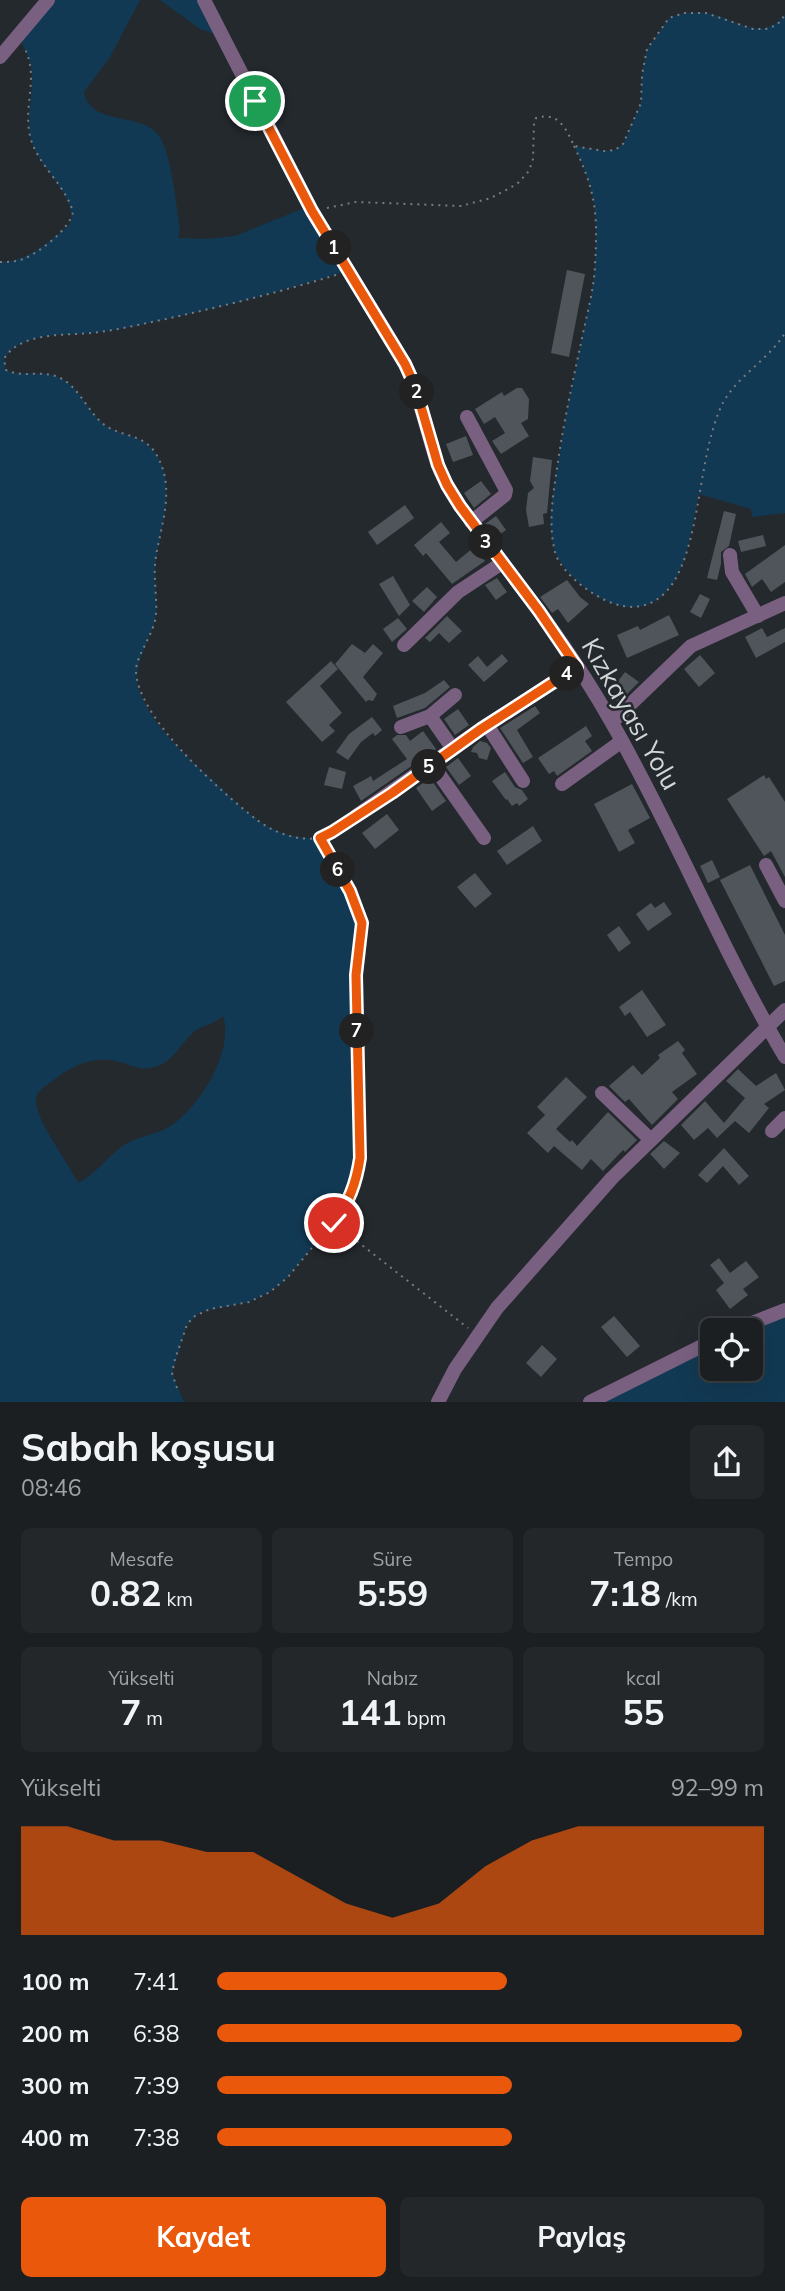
<!DOCTYPE html>
<html lang="tr">
<head>
<meta charset="utf-8">
<style>
	body { margin:0; font-family:Mulish,sans-serif; background:#24272a; color:#f1f3f6; height:100vh; display:flex; flex-direction:column; font-size:26px; white-space:nowrap }
	* { box-sizing:border-box; margin:0 }
	p { font-size:23px; color:#a0a2a5 }
	.icon { flex:none; width:38px; height:38px; fill:none; stroke:currentColor; stroke-width:2; stroke-linecap:round; stroke-linejoin:round }
	.map { position:relative; height:1402px; overflow:hidden }
	.sheet { display:flex; flex-direction:column; background:#1b1f22; flex:1 }
	.sheet>* { flex:none }
	.fabs { position:absolute; left:700px; top:1318px; display:grid; gap:14px }
	.fabs a { display:grid; place-items:center; width:63px; height:63px; border-radius:10px; background:#1b1f22; box-shadow:0 7px 28px #0002,0 0 0 2px #393d40; font-size:35px }
	.pin { position:absolute; display:grid; place-items:center; width:60px; height:60px; color:#fff; margin:-30px; border:4px solid #fff; border-radius:50%; box-shadow:0 2px 7px #0007 }
	.km { position:absolute; width:35px; height:35px; margin:-18px; border-radius:50%; background:#222; color:#fff; font-size:19px; line-height:35px; text-align:center }
	.round { display:grid; place-items:center; flex:none; width:74px; height:74px; border-radius:10px; background:#24272a }
	.summary { display:flex; align-items:center; justify-content:space-between; height:119px; padding:0 21px }
	h1 { font-size:38px; font-weight:700; line-height:52px }
	.stats { display:grid; grid-template-columns:repeat(3,1fr); gap:10px; height:119px; padding:7px 21px }
	.stats div { display:grid; align-content:center; border-radius:10px; background:#24272a; text-align:center }
	.stats b { font-size:35px; font-weight:700 }
	.stats small { font-size:19px; font-weight:400 }
	.stats p { font-size:19px }
	.chart { height:196px; padding:14px 21px }
	.chart p { display:flex; justify-content:space-between }
	.chart svg { width:100%; height:126px; margin-top:7px; fill:#ea580c; opacity:.7 }
	.primary-button { display:flex; gap:14px; margin-top:auto; padding:14px 21px }
	.primary-button a { flex:1; height:80px; border-radius:10px; background:#ea580c; color:#fff; font-size:28px; font-weight:700; line-height:80px; text-align:center }
	.primary-button a+a { background:#24272a; color:#f1f3f6 }
	ul { padding:0 21px; list-style:none; font-size:23px }
	li { display:grid; grid-template-columns:112px 84px 1fr; align-items:center; height:52px }
	li i { height:18px; border-radius:9px; background:#ea580c }
	.map>svg:first-child { display:block }
	.green { fill:#123953; fill-rule:evenodd }
	.building { fill:#4f555a }
	.lines { fill:none; stroke-linecap:round; stroke-linejoin:round }
	.path { stroke:#787c80; stroke-width:2; stroke-dasharray:2 5; stroke-linecap:butt }
	.minor { stroke:#7a6080; stroke-width:14 }
	.route-casing { stroke:#fff; stroke-width:14 }
	.route { stroke:#ea580c; stroke-width:9 }
	.labels { text-anchor:middle; stroke-width:5; stroke-linejoin:round; paint-order:stroke }
	.street-label { font-size:26px; fill:#d2d6d9; stroke:#24292e }
</style>
</head>
<body>
<div class="map">
<svg width="785" height="1402" viewBox="0 0 785 1402">
	<rect width="100%" height="100%" fill="#24292e"/>
	<!-- green -->
	<g class="green">
		<path d="M 48,0 L 140,0 L 110,57 L 84,92 C 89,127 144,111 160,137 C 172,157 176,205 180,229 L 178,238 L 207,239 L 235,236 L 309,206 L 347,271 C 289,289 231,305 171,318 C 140,325 109,333 77,334 C 53,335 17,336 4,359 L 6,370 C 22,377 42,370 58,377 C 79,385 88,413 106,426 C 123,437 143,434 156,454 C 179,490 157,533 155,572 C 154,588 159,604 155,620 C 149,644 131,665 139,690 C 153,729 191,760 220,787 C 252,817 274,840 320,838 L 350,891 L 362,923 L 356,975 L 360,1125 L 360,1158 L 356,1184 L 347,1205 L 288,1277 L 270,1292 L 249,1302 L 200,1312 L 187,1325 L 172,1373 L 184,1402 L 0,1402 L 0,262 C 29,261 47,243 69,225 C 81,203 44,171 35,150 C 23,125 33,102 32,76 C 32,61 24,48 18,35 ZM 223,1016 C 235,1051 198,1110 169,1127 C 155,1135 138,1136 124,1145 C 108,1156 95,1175 78,1183 C 68,1162 37,1122 36,1102 C 35,1092 44,1087 51,1082 C 71,1066 94,1054 120,1062 C 131,1065 139,1070 151,1068 C 178,1062 181,1038 200,1028 C 208,1024 216,1023 223,1016 Z"/>
		<path d="M 160,0 L 204,0 L 218,35 L 200,29 Z"/>
		<path d="M 684,13 C 691,13 700,12 707,13 C 736,18 760,44 785,15 L 785,513 L 752,517 L 751,509 L 699,494 C 691,527 689,569 664,594 C 630,628 578,590 558,558 C 554,552 552,540 551,532 C 549,512 554,489 557,469 C 563,427 572,385 581,343 C 586,317 594,291 595,265 C 598,214 596,192 574,146 L 604,151 L 615,150 L 623,144 L 641,103 L 642,75 L 647,49 L 669,18 Z"/>
		<path d="M 785,1310 L 785,1402 L 590,1402 L 712,1341 L 712,1368 L 751,1368 L 751,1330 Z"/>
	</g>
	<!-- building -->
	<g class="building">
		<path d="M 567,270 L 585,274 L 569,357 L 551,353 Z"/>
		<path d="M 517,388 L 522,388 L 529,399 L 528,419 L 521,423 L 529,436 L 501,454 L 492,441 L 505,433 L 495,417 L 484,424 L 475,409 L 502,392 L 504,396 Z"/>
		<path d="M 466,436 L 473,455 L 453,462 L 446,444 Z"/>
		<path d="M 533,457 L 552,460 L 547,513 L 543,514 L 544,524 L 529,527 L 526,510 L 528,493 L 534,488 L 530,481 Z"/>
		<path d="M 481,481 L 491,494 L 474,508 L 464,493 Z"/>
		<path d="M 405,505 L 414,518 L 377,545 L 368,532 Z"/>
		<path d="M 724,511 L 736,514 L 729,546 L 721,552 L 721,564 L 717,580 L 707,578 Z"/>
		<path d="M 496,516 L 506,530 L 496,537 L 485,524 Z"/>
		<path d="M 441,522 L 450,533 L 439,542 L 456,562 L 473,548 L 485,561 L 452,584 L 426,553 L 423,556 L 414,545 Z"/>
		<path d="M 763,535 L 766,546 L 741,552 L 738,541 Z"/>
		<path d="M 785,545 L 785,582 L 771,592 L 762,579 L 752,587 L 745,574 Z"/>
		<path d="M 393,576 L 410,605 L 399,616 L 379,584 Z"/>
		<path d="M 497,578 L 507,592 L 496,600 L 485,585 Z"/>
		<path d="M 567,580 L 580,597 L 589,604 L 568,623 L 558,609 L 552,613 L 540,597 Z"/>
		<path d="M 427,587 L 437,597 L 424,612 L 412,601 Z"/>
		<path d="M 700,594 L 710,599 L 701,618 L 690,612 Z"/>
		<path d="M 669,615 L 679,635 L 627,658 L 617,635 L 638,626 L 640,630 Z"/>
		<path d="M 447,616 L 462,631 L 449,643 L 439,633 L 430,642 L 425,638 Z"/>
		<path d="M 398,618 L 407,629 L 392,642 L 383,629 Z"/>
		<path d="M 762,628 L 767,637 L 785,628 L 785,642 L 756,658 L 745,637 Z"/>
		<path d="M 352,644 L 365,653 L 373,644 L 383,653 L 363,677 L 377,694 L 373,701 L 368,700 L 366,702 L 335,664 Z"/>
		<path d="M 502,654 L 508,661 L 484,682 L 468,665 L 478,656 L 487,667 Z"/>
		<path d="M 700,655 L 715,673 L 699,687 L 684,669 Z"/>
		<path d="M 331,661 L 338,669 L 320,686 L 342,713 L 329,725 L 335,731 L 322,742 L 286,702 Z"/>
		<path d="M 625,672 L 639,682 L 619,702 L 614,699 L 621,690 L 615,685 Z"/>
		<path d="M 444,680 L 450,687 L 425,708 L 397,718 L 393,706 L 425,693 Z"/>
		<path d="M 535,706 L 540,713 L 517,730 L 533,757 L 523,763 L 500,728 Z"/>
		<path d="M 458,709 L 469,725 L 455,735 L 444,719 Z"/>
		<path d="M 372,717 L 382,730 L 375,736 L 373,733 L 361,742 L 348,760 L 336,752 L 349,734 Z"/>
		<path d="M 586,726 L 592,736 L 585,741 L 592,751 L 557,776 L 554,771 L 549,774 L 538,758 Z"/>
		<path d="M 423,731 L 436,749 L 361,801 L 353,786 L 371,776 L 373,781 L 407,759 L 392,739 L 397,735 L 406,735 L 410,741 Z"/>
		<path d="M 480,741 L 487,743 L 491,748 L 487,760 L 479,758 L 477,753 L 471,752 L 473,747 Z"/>
		<path d="M 458,758 L 471,776 L 459,785 L 446,767 Z"/>
		<path d="M 329,767 L 346,772 L 342,789 L 324,785 Z"/>
		<path d="M 505,772 L 515,787 L 522,790 L 528,799 L 519,806 L 517,803 L 512,806 L 507,799 L 506,800 L 492,781 Z"/>
		<path d="M 764,775 L 766,779 L 769,777 L 785,802 L 785,877 L 771,851 L 764,856 L 727,799 Z"/>
		<path d="M 430,778 L 446,801 L 432,811 L 416,788 Z"/>
		<path d="M 632,784 L 650,818 L 628,830 L 635,843 L 619,852 L 594,804 Z"/>
		<path d="M 387,814 L 399,830 L 375,849 L 362,833 Z"/>
		<path d="M 533,826 L 542,841 L 507,865 L 497,851 Z"/>
		<path d="M 712,860 L 720,877 L 708,883 L 700,866 Z"/>
		<path d="M 750,865 L 785,935 L 785,981 L 774,986 L 720,880 Z"/>
		<path d="M 475,873 L 492,894 L 475,908 L 457,887 Z"/>
		<path d="M 664,902 L 672,914 L 648,931 L 636,914 L 651,903 L 655,908 Z"/>
		<path d="M 619,926 L 631,943 L 619,952 L 607,935 Z"/>
		<path d="M 642,990 L 666,1025 L 647,1037 L 630,1012 L 625,1016 L 619,1007 Z"/>
		<path d="M 678,1041 L 685,1050 L 682,1053 L 697,1074 L 672,1092 L 678,1099 L 652,1125 L 629,1099 L 625,1102 L 609,1086 L 633,1065 L 642,1075 L 660,1058 L 658,1055 Z"/>
		<path d="M 738,1069 L 756,1086 L 776,1073 L 785,1090 L 764,1104 L 769,1108 L 749,1133 L 735,1121 L 717,1138 L 708,1128 L 694,1140 L 681,1125 L 705,1101 L 724,1123 L 745,1098 L 726,1081 Z"/>
		<path d="M 566,1077 L 587,1097 L 556,1129 L 570,1142 L 572,1140 L 577,1146 L 608,1112 L 637,1140 L 625,1152 L 623,1150 L 603,1171 L 591,1159 L 582,1170 L 554,1146 L 548,1153 L 527,1133 L 545,1115 L 537,1107 Z"/>
		<path d="M 664,1141 L 680,1153 L 664,1169 L 650,1154 Z"/>
		<path d="M 724,1148 L 749,1176 L 739,1185 L 723,1166 L 707,1183 L 698,1175 Z"/>
		<path d="M 719,1258 L 730,1273 L 746,1261 L 759,1277 L 743,1289 L 748,1295 L 730,1309 L 716,1290 L 724,1283 L 710,1265 Z"/>
		<path d="M 614,1316 L 640,1346 L 627,1357 L 601,1327 Z"/>
		<path d="M 542,1345 L 557,1359 L 541,1377 L 526,1363 Z"/>
	</g>
	<g class="lines">
		<!-- path -->
		<g class="path">
			<path d="M 574,146 C 596,192 598,214 595,265 C 594,291 586,317 581,343 C 572,384 563,426 557,468 C 553,496 548,524 555,552 C 561,575 601,603 623,606 C 644,610 662,600 673,583 C 701,538 698,461 720,409 C 733,378 767,362 785,333"/>
			<path d="M 327,208 L 356,202 L 461,206 L 491,198 L 517,184 L 529,171 L 533,159 L 534,122 L 536,118 C 558,111 566,128 574,146 L 604,151 L 615,150 L 623,144 L 641,103 L 642,75 L 647,49 L 669,18 L 684,13 L 706,13 L 753,29 L 766,29 L 777,25 L 785,15"/>
			<path d="M 0,262 C 8,262 16,262 23,259 C 39,253 70,229 73,212 C 65,184 37,165 30,136 C 23,106 39,78 25,49"/>
			<path d="M 336,275 C 280,292 223,306 166,319 C 136,325 107,333 76,334 C 53,335 17,336 4,359 L 6,370 C 23,378 42,370 58,377 C 79,385 88,414 106,426 C 123,437 144,434 156,454 C 173,482 165,512 159,541 C 156,553 154,566 155,578 C 155,590 157,603 156,615 C 154,634 137,654 136,670 C 136,717 221,792 257,820 C 273,832 300,843 321,837 C 330,835 337,829 344,824"/>
			<path d="M 335,1224 L 468,1328"/>
			<path d="M 177,1388 L 172,1373 L 175,1359 L 187,1325 L 193,1317 L 210,1309 L 249,1302 L 270,1292 L 288,1277 L 347,1205 L 356,1184 L 360,1158 L 360,1125 L 356,975 L 362,923 L 350,891 L 321,839"/>
		</g>
		<!-- minor -->
		<g class="minor">
			<path d="M 204,0 L 312,211 L 405,364 C 420,396 426,429 437,463 C 442,478 451,492 460,506 C 513,577 569,646 612,723 C 674,831 721,949 785,1057"/>
			<path d="M 0,57 L 48,0"/>
			<path d="M 467,417 L 506,490 L 505,495 L 471,522"/>
			<path d="M 730,555 L 732,572 L 758,616"/>
			<path d="M 404,645 L 458,592 L 502,563"/>
			<path d="M 430,716 L 453,749"/>
			<path d="M 612,722 L 691,646 L 785,603"/>
			<path d="M 487,725 L 523,781"/>
			<path d="M 401,727 L 430,716 L 455,695"/>
			<path d="M 432,764 L 484,838"/>
			<path d="M 562,784 L 622,741"/>
			<path d="M 356,816 L 481,729 L 577,667"/>
			<path d="M 766,865 L 785,901"/>
			<path d="M 602,1093 L 651,1140"/>
			<path d="M 772,1131 L 785,1118"/>
			<path d="M 734,1330 L 785,1310"/>
			<path d="M 438,1402 L 455,1369 L 497,1308 L 612,1178 L 785,1010"/>
			<path d="M 590,1402 L 712,1341"/>
		</g>
	</g>
	<g class="lines">
		<!-- route casing -->
		<g class="route-casing">
			<path id="route" d="M 255,101 L 312,211 L 405,364 L 415,386 L 438,465 L 447,485 L 460,506 L 539,611 L 577,667 L 481,729 L 392,793 L 332,832 L 320,838 L 350,891 L 362,923 L 356,975 L 360,1158 C 356,1184 349,1202 334,1223"/>
		</g>
		<!-- route -->
		<use href="#route" class="route"/>
	</g>
	<g class="labels">
		<!-- street labels -->
		<g class="street-label">
			<text transform="translate(631 714) rotate(60)" y="9">Kızkayası Yolu</text>
		</g>
	</g>
</svg>
<div class="fabs">
<a><svg class="icon" aria-label="locate" viewBox="0 0 24 24"><circle cx="12" cy="12" r="6"/><path d="M12 2v4M12 18v4M2 12h4M18 12h4"/></svg></a>
</div>
<div class="pin" style="left:255px;top:101px;background:#1e9e55"><svg class="icon" aria-label="arrive" viewBox="0 0 24 24"><path d="M6 21V4h12l-3 4 3 4H6"/></svg></div>
<div class="pin" style="left:334px;top:1223px;background:#d93025"><svg class="icon" aria-label="check" viewBox="0 0 24 24"><path d="M5 12l5 5 9-10"/></svg></div>
<b class="km" style="left:334px;top:248px">1</b>
<b class="km" style="left:417px;top:392px">2</b>
<b class="km" style="left:486px;top:542px">3</b>
<b class="km" style="left:567px;top:674px">4</b>
<b class="km" style="left:429px;top:767px">5</b>
<b class="km" style="left:338px;top:870px">6</b>
<b class="km" style="left:357px;top:1031px">7</b>
</div>
<section class="sheet">
<div class="summary"><div><h1>Sabah koşusu</h1><p>08:46</p></div><a class="round"><svg class="icon" aria-label="share" viewBox="0 0 24 24"><path d="M12 15V3M7 8l5-5 5 5M5 13v7h14v-7"/></svg></a></div>
<div class="stats">
<div><p>Mesafe</p><b>0.82<small> km</small></b></div>
<div><p>Süre</p><b>5:59</b></div>
<div><p>Tempo</p><b>7:18<small> /km</small></b></div>
</div>
<div class="stats">
<div><p>Yükselti</p><b>7<small> m</small></b></div>
<div><p>Nabız</p><b>141<small> bpm</small></b></div>
<div><p>kcal</p><b>55</b></div>
</div>
<div class="chart"><p><span>Yükselti</span>92–99 m</p>
<svg viewBox="0 0 160 44" preserveAspectRatio="none"><path d="M0 44V6L10 6L20 11L30 11L40 15L50 15L60 24L70 33L80 38L90 33L100 20L110 11L120 6L130 6L140 6L150 6L160 6V44z"/></svg>
</div>
<ul>
<li><b>100 m</b>7:41<i style="width:53%"></i></li>
<li><b>200 m</b>6:38<i style="width:96%"></i></li>
<li><b>300 m</b>7:39<i style="width:54%"></i></li>
<li><b>400 m</b>7:38<i style="width:54%"></i></li>
</ul>
<div class="primary-button"><a>Kaydet</a><a>Paylaş</a></div>
</section>
</body>
</html>
